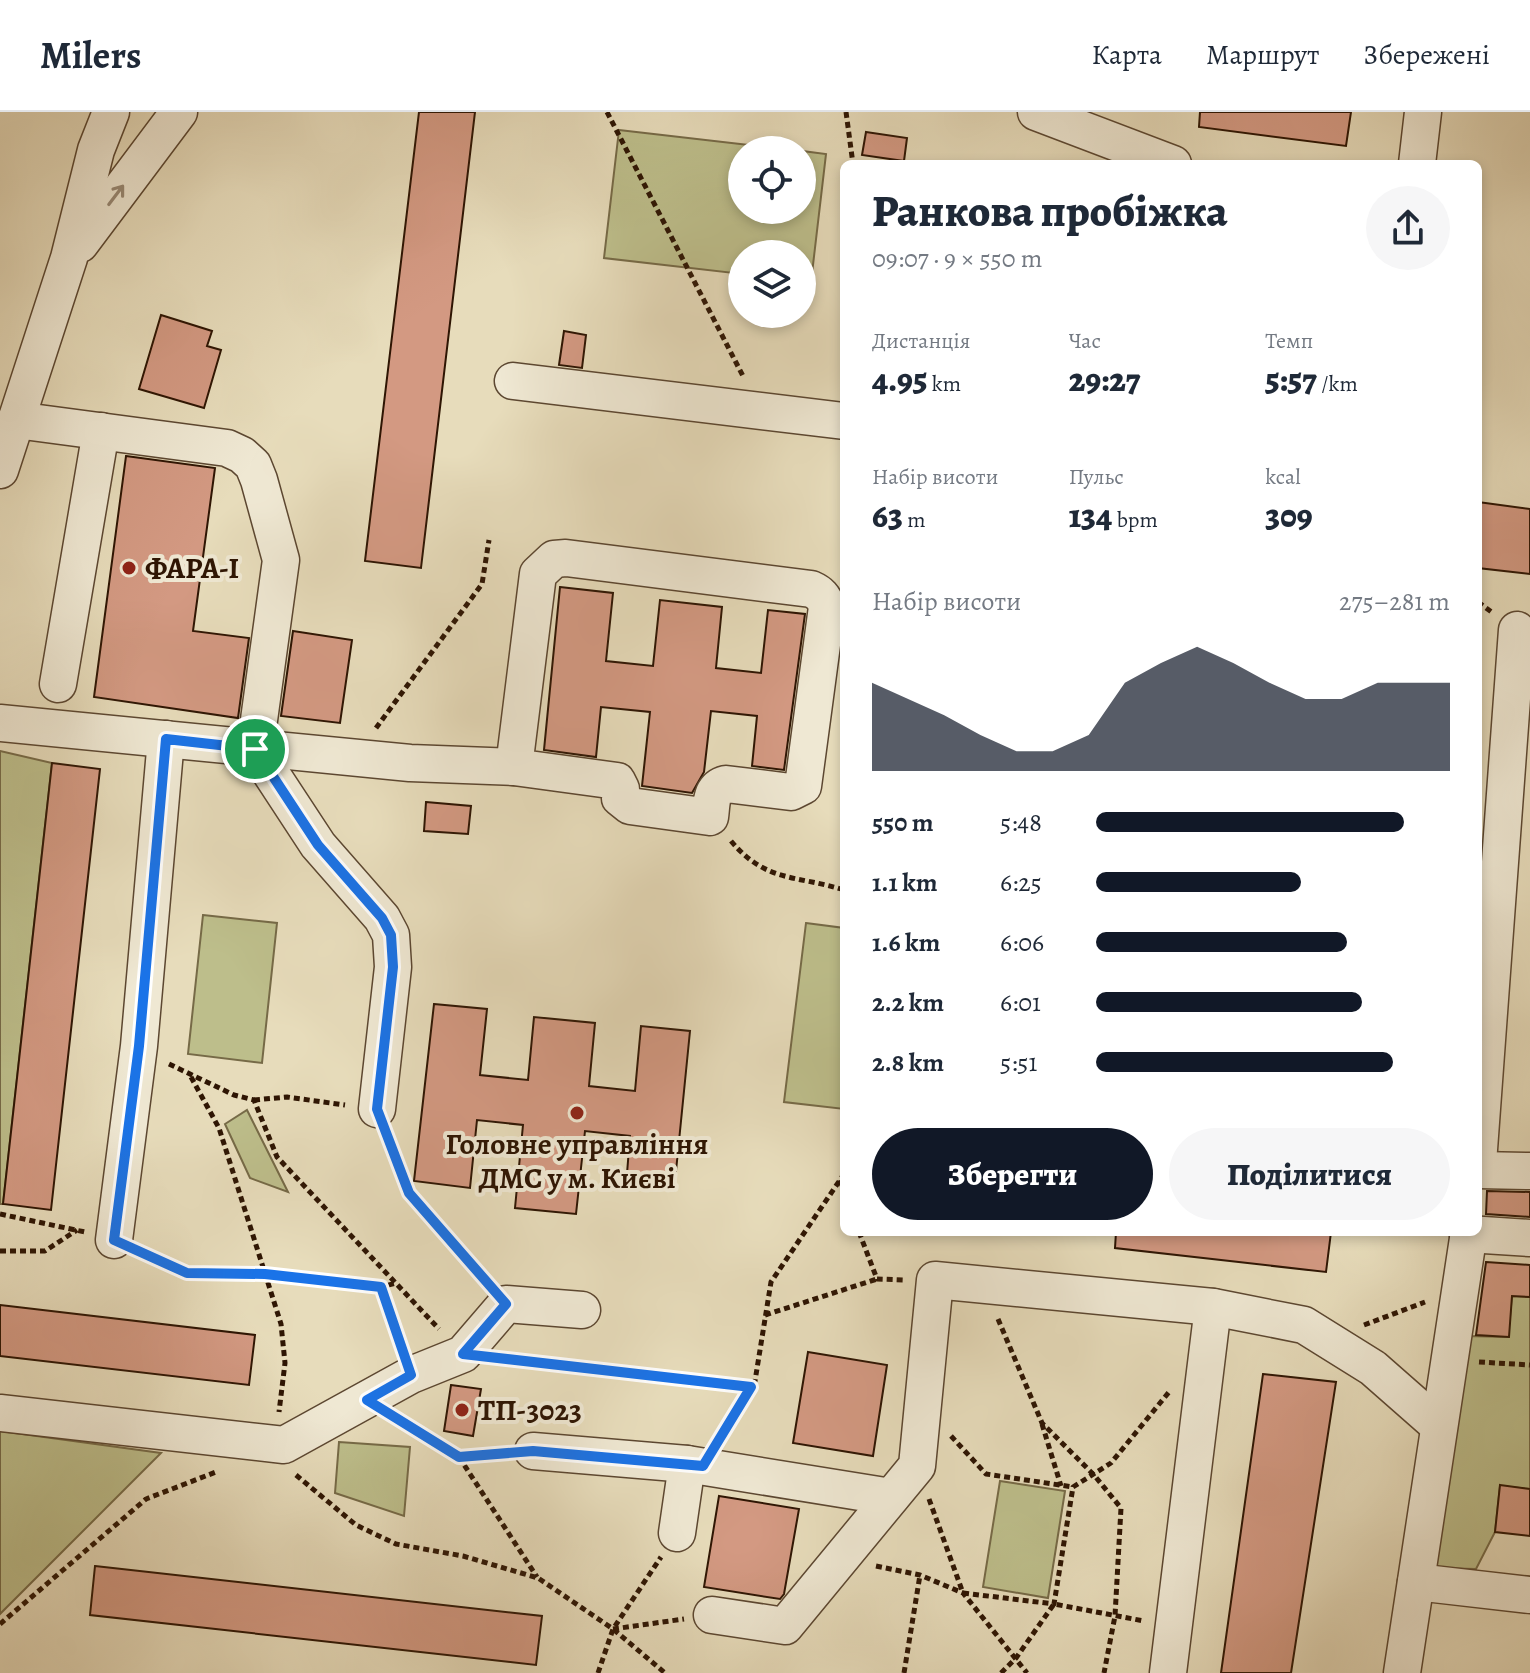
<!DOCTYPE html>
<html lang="uk">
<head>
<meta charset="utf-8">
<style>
	body { margin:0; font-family:Alegreya,serif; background:#f6f6f7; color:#1f2937; height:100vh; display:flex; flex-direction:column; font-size:30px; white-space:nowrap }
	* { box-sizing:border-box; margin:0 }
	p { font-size:26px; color:#747a83 }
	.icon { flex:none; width:44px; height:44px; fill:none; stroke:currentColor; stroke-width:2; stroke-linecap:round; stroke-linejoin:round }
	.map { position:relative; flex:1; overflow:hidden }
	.sheet { position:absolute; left:840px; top:48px; width:642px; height:1076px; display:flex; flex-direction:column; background:#fff; border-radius:12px; box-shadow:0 4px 12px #0003 }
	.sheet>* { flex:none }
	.controls { position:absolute; left:728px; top:24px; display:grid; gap:16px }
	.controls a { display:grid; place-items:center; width:88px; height:88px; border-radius:50%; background:#fff; box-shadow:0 4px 12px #0003; font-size:40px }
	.pin { position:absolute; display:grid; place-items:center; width:68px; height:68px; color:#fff; margin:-34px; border:4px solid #fff; border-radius:50%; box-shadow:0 2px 8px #0007 }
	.round { display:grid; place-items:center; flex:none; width:84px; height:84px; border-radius:42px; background:#f6f6f7 }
	.summary { display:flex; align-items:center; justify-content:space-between; height:136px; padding:0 32px }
	h1 { font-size:44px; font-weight:800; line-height:60px }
	.metrics { display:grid; grid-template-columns:repeat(3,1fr); gap:12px; height:136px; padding:8px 32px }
	.metrics div { display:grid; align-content:center }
	.metrics b { font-size:34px; font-weight:800 }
	.metrics small { font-size:22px; font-weight:400 }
	.metrics p { font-size:22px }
	.chart { height:224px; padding:16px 32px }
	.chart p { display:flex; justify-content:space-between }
	.chart svg { width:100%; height:144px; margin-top:8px; fill:#111827; opacity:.7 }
	.button { display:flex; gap:16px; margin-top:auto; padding:16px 32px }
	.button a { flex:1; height:92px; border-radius:48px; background:#111827; color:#fff; font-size:32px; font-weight:800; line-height:92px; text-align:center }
	.button a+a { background:#f6f6f7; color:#1f2937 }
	ul { padding:0 32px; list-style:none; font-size:26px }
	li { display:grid; grid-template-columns:128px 96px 1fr; align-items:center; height:60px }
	li i { height:20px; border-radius:10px; background:#111827 }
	header { display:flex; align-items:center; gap:48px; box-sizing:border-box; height:112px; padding:0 40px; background:#fff; border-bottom:2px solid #e0e1e3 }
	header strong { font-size:38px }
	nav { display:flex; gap:44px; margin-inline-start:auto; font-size:28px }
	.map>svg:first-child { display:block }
	.green { fill:#bdbe8b; stroke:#766a47; stroke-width:2 }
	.building { fill:#d39982; stroke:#2e1503; stroke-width:2 }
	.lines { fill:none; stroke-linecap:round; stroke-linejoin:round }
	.minor-casing { stroke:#5c4731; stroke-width:39 }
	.path { stroke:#2e1503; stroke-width:5; stroke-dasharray:6 4; stroke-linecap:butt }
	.minor { stroke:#efe8d3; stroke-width:36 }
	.oneway { stroke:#988975 }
	.route-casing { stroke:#fff; stroke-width:16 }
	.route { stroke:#1a73e8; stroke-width:10 }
	.poi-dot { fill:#8f2418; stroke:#efe8d3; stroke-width:3 }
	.labels { text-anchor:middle; stroke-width:8; stroke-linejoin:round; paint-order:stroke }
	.poi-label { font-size:30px; font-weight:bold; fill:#2e1503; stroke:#efe8d3; text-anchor:start }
</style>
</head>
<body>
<header>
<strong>Milers</strong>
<nav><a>Карта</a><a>Маршрут</a><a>Збережені</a></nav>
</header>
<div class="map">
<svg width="1530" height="1561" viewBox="0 0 1530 1561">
	<rect width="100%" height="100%" fill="#e7dcbb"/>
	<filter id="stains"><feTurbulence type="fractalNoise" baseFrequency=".0025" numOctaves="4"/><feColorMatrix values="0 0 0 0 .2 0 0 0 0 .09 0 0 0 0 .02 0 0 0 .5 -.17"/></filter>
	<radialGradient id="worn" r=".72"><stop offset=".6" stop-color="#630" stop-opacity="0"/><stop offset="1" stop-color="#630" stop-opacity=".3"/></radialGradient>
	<!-- green -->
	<g class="green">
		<path d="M 619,18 L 792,38 L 742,38 L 742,98 L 802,98 L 802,39 L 826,42 L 811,170 L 802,169 L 802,142 L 742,142 L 742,162 L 604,146 Z"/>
		<path d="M 0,639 L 52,651 L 3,1092 L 0,1092 Z"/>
		<path d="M 203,803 L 277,811 L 262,951 L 188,942 Z"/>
		<path d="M 806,811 L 844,816 L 844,997 L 784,990 Z"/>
		<path d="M 247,998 L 288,1080 L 250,1066 L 225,1012 Z"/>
		<path d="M 1512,1184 L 1530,1185 L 1530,1377 L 1500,1374 L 1495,1420 L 1476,1457 L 1433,1456 L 1466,1224 L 1508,1225 Z"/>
		<path d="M 0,1319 L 161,1341 L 0,1502 Z"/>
		<path d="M 339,1330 L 410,1335 L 404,1404 L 335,1381 Z"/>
		<path d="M 1000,1369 L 1065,1379 L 1048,1486 L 983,1475 Z"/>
	</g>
	<!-- building -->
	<g class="building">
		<path d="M 419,0 L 475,0 L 421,456 L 365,449 Z"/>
		<path d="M 1200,0 L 1351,0 L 1346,34 L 1199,15 Z"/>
		<path d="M 866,20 L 907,26 L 904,49 L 862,43 Z"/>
		<path d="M 161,203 L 212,219 L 207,234 L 221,238 L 204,296 L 139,277 Z"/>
		<path d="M 564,219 L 586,223 L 582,256 L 559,253 Z"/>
		<path d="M 126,344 L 215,356 L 193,519 L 249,526 L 238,606 L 94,585 Z"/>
		<path d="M 1478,390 L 1530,397 L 1530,462 L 1478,456 Z"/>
		<path d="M 560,475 L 613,481 L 606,549 L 653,554 L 660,488 L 722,495 L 716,556 L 761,561 L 768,498 L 805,502 L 784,658 L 752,654 L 757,604 L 711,599 L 704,660 L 692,681 L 642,674 L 650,600 L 601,595 L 596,645 L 544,638 Z"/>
		<path d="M 293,519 L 352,528 L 340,611 L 281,604 Z"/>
		<path d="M 52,651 L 100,657 L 51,1098 L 3,1092 Z"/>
		<path d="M 426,690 L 471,694 L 468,722 L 424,719 Z"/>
		<path d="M 434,892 L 487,897 L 480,963 L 528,968 L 534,905 L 595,911 L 589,974 L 635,979 L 641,914 L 690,919 L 674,1079 L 626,1074 L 630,1024 L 585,1019 L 576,1102 L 515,1096 L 523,1013 L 477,1008 L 470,1076 L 414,1069 Z"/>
		<path d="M 1487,1079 L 1530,1080 L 1530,1105 L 1486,1102 Z"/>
		<path d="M 1116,1120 L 1331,1120 L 1326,1160 L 1115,1136 Z"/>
		<path d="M 1486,1150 L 1530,1153 L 1530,1185 L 1512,1184 L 1509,1225 L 1476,1223 Z"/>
		<path d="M 0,1193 L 255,1223 L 249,1273 L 0,1244 Z"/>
		<path d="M 808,1240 L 887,1253 L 873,1344 L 793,1331 Z"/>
		<path d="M 1263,1262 L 1336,1270 L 1291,1561 L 1221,1561 Z"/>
		<path d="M 451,1273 L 481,1277 L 473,1324 L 444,1319 Z"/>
		<path d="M 1500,1373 L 1530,1377 L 1530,1424 L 1495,1420 Z"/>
		<path d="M 719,1384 L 799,1397 L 784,1482 L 780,1487 L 704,1475 Z"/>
		<path d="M 95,1454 L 542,1504 L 536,1553 L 90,1503 Z"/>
	</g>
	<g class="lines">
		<!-- minor casing -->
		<g class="minor-casing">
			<g id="minor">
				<path d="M 1036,0 L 1173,52"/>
				<path d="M 1417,52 L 1423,0"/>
				<path d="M 80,132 L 179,0"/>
				<path d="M 513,269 L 844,309"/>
				<path d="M 16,308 L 227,336 L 242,343 L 253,353 L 259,368 L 281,448 L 255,637 L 318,733 L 382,806 L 391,823 L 393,855 L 377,997"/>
				<path d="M 0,358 L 69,146 L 96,38 L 111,0"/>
				<path d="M 566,446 L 811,477 C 820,481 824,485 827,495 L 803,674 L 791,680 L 726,672 C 710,676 712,691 710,705 L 630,694 L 620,686 L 621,677 L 617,669 L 514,655 L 538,462 L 554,447 Z"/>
				<path d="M 58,572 L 101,319"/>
				<path d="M 0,611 L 410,651 L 514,655"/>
				<path d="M 1478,1051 L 1517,518"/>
				<path d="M 1478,1058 L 1530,1059"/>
				<path d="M 1468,1122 L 1530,1126"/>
				<path d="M 114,1128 L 139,934 L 166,627"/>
				<path d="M 0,1301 L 284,1333 L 411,1263 L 463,1242 L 506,1192 L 582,1198"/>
				<path d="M 533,1339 L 687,1352"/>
				<path d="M 677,1421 L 687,1352 L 891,1385"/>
				<path d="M 1416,1470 L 1530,1483"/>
				<path d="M 712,1503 L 785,1514 L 917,1354 L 935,1168 L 1213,1195 L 1304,1213 L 1373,1256 L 1439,1314"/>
				<path d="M 1168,1561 L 1213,1195"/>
				<path d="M 1402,1561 L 1469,1120"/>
			</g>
		</g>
		<!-- path -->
		<g class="path">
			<path d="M 607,0 L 744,266"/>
			<path d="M 846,0 L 853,52"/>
			<path d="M 1478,490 L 1493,501"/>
			<path d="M 376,616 L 482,472 L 489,428"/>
			<path d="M 731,729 C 766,771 797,763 844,778"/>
			<path d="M 169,952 L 234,983 L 254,988 L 277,1045 L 439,1217"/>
			<path d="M 191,965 L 219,1016 L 281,1212 L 285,1251 L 279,1300"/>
			<path d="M 254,988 L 287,985 L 345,993"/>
			<path d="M 387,1025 L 409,1081 L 486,1170"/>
			<path d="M 840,1068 L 844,1079"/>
			<path d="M 0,1102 L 85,1120"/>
			<path d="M 859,1120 L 877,1167 L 905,1168"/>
			<path d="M 0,1139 L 45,1139 L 77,1118"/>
			<path d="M 143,1142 L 187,1161 L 265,1162 L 381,1175 L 396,1171"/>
			<path d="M 381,1175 L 401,1235"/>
			<path d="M 765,1203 L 877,1167"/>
			<path d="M 998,1207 L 1042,1311 L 1094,1363 L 1121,1396 L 1115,1504 L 1104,1561"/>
			<path d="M 1364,1213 L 1425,1190"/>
			<path d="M 502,1247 L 751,1275"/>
			<path d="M 1479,1250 L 1530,1253"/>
			<path d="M 398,1307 L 459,1345 L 501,1342"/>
			<path d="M 1042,1312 L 1061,1374"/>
			<path d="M 722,1324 L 755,1269 L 771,1170 L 844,1062"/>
			<path d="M 951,1324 L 986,1362 L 1073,1375"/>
			<path d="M 459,1345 L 537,1465"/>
			<path d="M 296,1363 L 356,1413 L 396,1432 L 463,1444 L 538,1466 L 613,1517 L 665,1561"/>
			<path d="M 929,1387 L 963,1481 L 1054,1492 L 1073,1375 L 1111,1351 L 1169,1280"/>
			<path d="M 876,1454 L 920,1463 L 963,1481 L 1027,1561"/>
			<path d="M 0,1512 L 146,1387 L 216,1360"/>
			<path d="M 613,1517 L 684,1507"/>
			<path d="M 598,1561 L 613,1517 L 661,1445"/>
			<path d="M 904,1561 L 920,1463"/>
			<path d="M 1001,1561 L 1016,1546 L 1054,1492 L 1144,1509"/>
		</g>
		<!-- minor -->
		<use href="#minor" class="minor"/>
	</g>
	<!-- one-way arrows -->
	<defs><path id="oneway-shaft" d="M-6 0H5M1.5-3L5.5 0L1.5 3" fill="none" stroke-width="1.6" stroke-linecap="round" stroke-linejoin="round" transform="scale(2)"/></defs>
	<use class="oneway" href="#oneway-shaft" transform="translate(116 83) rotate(-53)"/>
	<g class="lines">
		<!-- route casing -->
		<g class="route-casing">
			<path id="route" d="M 166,627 L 255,637 L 318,733 L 382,806 L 391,823 L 393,855 L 377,997 L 409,1081 L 506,1192 L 463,1242 L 751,1275 L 703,1354 L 533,1339 L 459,1345 L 367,1288 L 411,1263 L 381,1175 L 265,1162 L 187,1161 L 114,1128 L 139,934 Z"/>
		</g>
		<!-- route -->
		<use href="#route" class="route"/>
	</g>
	<!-- markers -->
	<g class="poi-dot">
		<circle cx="129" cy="456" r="8"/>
		<circle cx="577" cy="1001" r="8"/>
		<circle cx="462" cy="1298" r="8"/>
	</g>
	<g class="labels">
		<!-- poi labels -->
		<g class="poi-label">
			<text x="145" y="466">ФАРА-І</text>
			<text x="577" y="1042" text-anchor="middle">Головне управління<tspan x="577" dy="34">ДМС у м. Києві</tspan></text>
			<text x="478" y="1308">ТП-3023</text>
		</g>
	</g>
	<rect width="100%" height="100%" filter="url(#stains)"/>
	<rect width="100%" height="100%" fill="url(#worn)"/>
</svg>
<div class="controls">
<a><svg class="icon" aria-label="locate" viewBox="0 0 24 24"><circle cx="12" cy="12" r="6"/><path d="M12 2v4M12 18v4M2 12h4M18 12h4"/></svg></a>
<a><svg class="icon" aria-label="layers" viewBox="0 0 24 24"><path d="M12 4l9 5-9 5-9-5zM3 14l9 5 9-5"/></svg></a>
</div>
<div class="pin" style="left:255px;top:637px;background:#1e9e55"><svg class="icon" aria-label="arrive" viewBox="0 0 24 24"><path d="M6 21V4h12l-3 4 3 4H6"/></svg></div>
<section class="sheet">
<div class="summary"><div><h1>Ранкова пробіжка</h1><p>09:07 · 9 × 550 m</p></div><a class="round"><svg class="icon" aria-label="share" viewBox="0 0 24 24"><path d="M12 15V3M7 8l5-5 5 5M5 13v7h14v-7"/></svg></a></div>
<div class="metrics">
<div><p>Дистанція</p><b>4.95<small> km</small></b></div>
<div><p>Час</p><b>29:27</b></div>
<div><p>Темп</p><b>5:57<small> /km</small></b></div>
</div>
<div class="metrics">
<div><p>Набір висоти</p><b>63<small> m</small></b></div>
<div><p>Пульс</p><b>134<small> bpm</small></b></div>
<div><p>kcal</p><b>309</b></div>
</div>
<div class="chart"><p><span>Набір висоти</span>275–281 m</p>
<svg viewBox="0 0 160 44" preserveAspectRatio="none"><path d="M0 44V17L10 22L20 27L30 33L40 38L50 38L60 33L70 17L80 11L90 6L100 11L110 17L120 22L130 22L140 17L150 17L160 17V44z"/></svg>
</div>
<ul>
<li><b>550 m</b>5:48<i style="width:87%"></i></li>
<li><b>1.1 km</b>6:25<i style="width:58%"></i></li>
<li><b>1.6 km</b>6:06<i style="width:71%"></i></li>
<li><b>2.2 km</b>6:01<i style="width:75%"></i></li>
<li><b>2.8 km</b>5:51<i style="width:84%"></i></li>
</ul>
<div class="button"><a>Зберегти</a><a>Поділитися</a></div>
</section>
</div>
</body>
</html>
